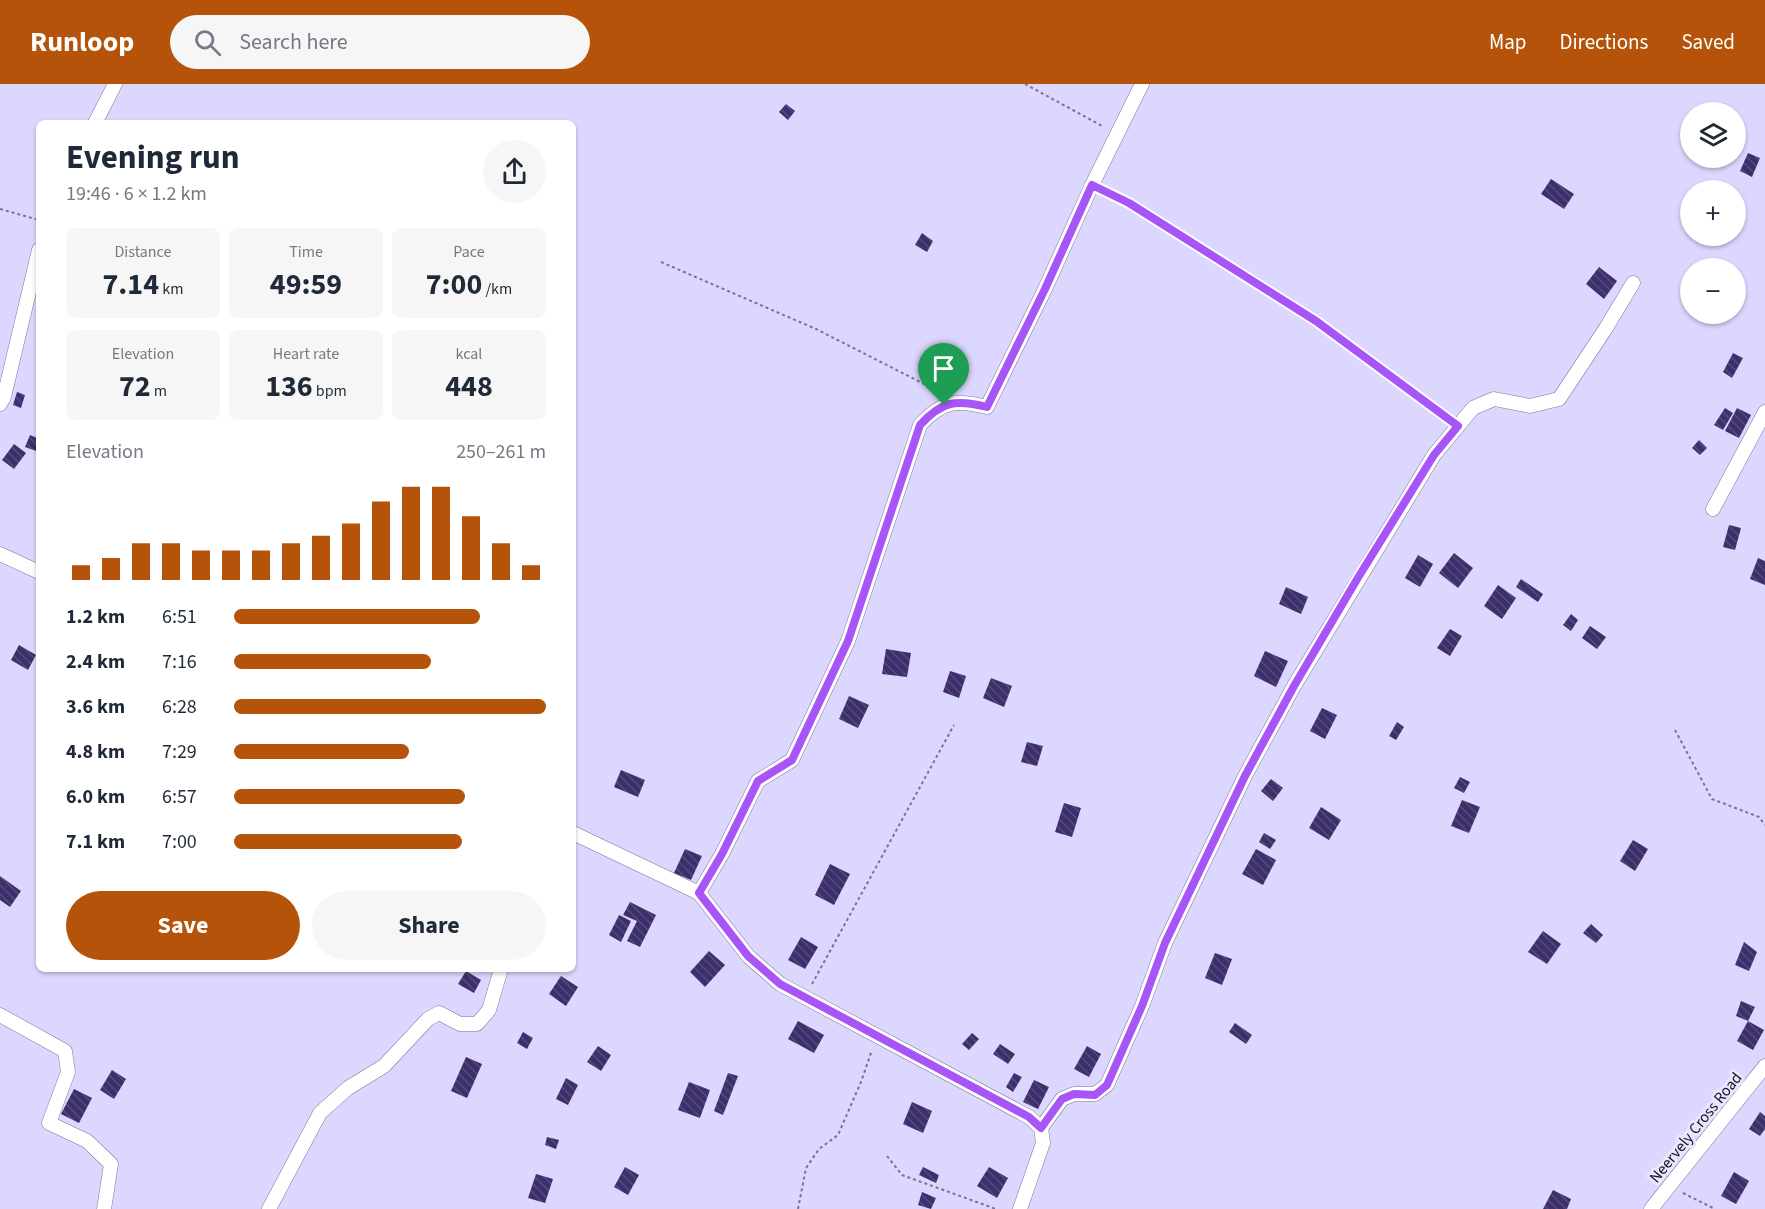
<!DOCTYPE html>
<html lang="en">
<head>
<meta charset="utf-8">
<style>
	body { margin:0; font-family:"Source Sans 3",sans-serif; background:#f6f6f7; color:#1f2937; height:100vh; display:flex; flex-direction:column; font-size:22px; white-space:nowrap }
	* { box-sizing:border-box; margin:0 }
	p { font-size:20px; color:#747a83 }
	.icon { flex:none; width:33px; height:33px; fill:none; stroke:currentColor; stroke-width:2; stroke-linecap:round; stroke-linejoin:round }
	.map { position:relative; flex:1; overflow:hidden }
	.details { position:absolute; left:36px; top:36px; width:540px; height:852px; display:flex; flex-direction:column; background:#fff; border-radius:9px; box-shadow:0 2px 4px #0004 }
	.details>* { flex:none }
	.fabs { position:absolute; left:1680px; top:18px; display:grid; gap:12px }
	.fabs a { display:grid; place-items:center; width:66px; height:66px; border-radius:50%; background:#fff; box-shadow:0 2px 4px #0004; font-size:30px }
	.pin { position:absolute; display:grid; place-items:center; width:51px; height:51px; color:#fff; margin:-62px -26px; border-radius:50% 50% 50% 0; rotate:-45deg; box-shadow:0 0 6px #0007 }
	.pin .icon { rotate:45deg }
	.round { display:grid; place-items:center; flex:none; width:63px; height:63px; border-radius:32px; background:#f6f6f7 }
	.headline { display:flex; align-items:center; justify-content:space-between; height:102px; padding:0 30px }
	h1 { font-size:33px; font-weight:700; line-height:45px }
	.figures { display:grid; grid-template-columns:repeat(3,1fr); gap:9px; height:102px; padding:6px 30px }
	.figures div { display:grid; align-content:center; border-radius:9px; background:#f6f6f7; text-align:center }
	.figures b { font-size:30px; font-weight:700 }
	.figures small { font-size:16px; font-weight:400 }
	.figures p { font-size:16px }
	.chart { height:168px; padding:12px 30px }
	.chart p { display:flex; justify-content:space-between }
	.chart svg { width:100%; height:108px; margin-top:6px; stroke:#b45309; stroke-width:6 }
	.cta { display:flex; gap:12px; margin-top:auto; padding:12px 30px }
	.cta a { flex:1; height:69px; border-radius:36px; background:#b45309; color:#fff; font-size:24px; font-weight:700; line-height:69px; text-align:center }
	.cta a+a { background:#f6f6f7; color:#1f2937 }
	ul { padding:0 30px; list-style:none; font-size:20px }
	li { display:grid; grid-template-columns:96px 72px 1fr; align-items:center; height:45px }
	li i { height:15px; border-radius:8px; background:#b45309 }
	header { display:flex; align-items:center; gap:36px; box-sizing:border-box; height:84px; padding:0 30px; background:#b45309; color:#fff }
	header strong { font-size:28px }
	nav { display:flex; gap:33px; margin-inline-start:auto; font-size:21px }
	.search { width:420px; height:54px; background:#f6f6f7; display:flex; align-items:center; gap:15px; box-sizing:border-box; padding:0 21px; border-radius:33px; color:#747a83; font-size:22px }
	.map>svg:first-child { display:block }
	.building { fill:url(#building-back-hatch) }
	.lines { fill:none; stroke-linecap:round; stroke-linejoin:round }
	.minor-casing { stroke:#7c779b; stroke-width:15 }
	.path { stroke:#78748f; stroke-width:2; stroke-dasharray:3 3; stroke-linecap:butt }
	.minor { stroke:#fff; stroke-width:14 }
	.route-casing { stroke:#fff; stroke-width:12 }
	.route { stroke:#a855f7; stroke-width:8 }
	.labels { text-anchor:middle; stroke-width:6; stroke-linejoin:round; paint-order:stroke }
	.street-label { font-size:16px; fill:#171422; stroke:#e9e6fe }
</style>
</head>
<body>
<header>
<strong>Runloop</strong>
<div class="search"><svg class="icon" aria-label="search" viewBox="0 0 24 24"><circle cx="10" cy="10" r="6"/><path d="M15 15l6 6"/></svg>Search here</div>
<nav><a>Map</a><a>Directions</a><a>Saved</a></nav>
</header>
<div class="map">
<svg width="1765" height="1125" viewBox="0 0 1765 1125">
	<defs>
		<pattern id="building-back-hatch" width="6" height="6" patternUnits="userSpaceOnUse" patternTransform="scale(1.5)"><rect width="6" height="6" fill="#3d2f6c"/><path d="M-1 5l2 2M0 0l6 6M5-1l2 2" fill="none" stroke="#564a7c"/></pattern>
	</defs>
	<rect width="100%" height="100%" fill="#dcd7fe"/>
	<!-- building -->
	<g class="building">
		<path d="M 786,20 L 795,27 L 788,36 L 779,28 Z"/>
		<path d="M 1748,69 L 1760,74 L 1752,93 L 1740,87 Z"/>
		<path d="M 1551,95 L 1574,110 L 1564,125 L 1541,110 Z"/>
		<path d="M 922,149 L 933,157 L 927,168 L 915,161 Z"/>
		<path d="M 1599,183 L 1617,197 L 1604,215 L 1586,200 Z"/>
		<path d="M 1733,269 L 1743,274 L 1732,294 L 1723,288 Z"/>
		<path d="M 17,308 L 25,311 L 21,324 L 13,321 Z"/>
		<path d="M 1725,324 L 1733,329 L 1723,346 L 1714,341 Z"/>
		<path d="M 1737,324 L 1751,331 L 1739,354 L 1725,347 Z"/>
		<path d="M 30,351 L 39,355 L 39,368 L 25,363 Z"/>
		<path d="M 1699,356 L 1707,364 L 1700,371 L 1692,364 Z"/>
		<path d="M 14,360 L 26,369 L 14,385 L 2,376 Z"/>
		<path d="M 1729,441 L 1741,444 L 1735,466 L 1723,463 Z"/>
		<path d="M 1454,469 L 1473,484 L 1458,504 L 1439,489 Z"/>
		<path d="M 1418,471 L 1433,480 L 1420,503 L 1405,494 Z"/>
		<path d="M 1758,474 L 1765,477 L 1765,501 L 1750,495 Z"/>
		<path d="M 1521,495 L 1543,510 L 1538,518 L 1516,503 Z"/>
		<path d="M 1498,501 L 1516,514 L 1502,535 L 1484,522 Z"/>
		<path d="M 1286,503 L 1308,513 L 1301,530 L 1279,520 Z"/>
		<path d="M 1571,530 L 1578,536 L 1571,547 L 1563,541 Z"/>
		<path d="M 1590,542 L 1606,553 L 1597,565 L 1582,554 Z"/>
		<path d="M 1450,545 L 1462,552 L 1450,572 L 1437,564 Z"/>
		<path d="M 19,561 L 36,571 L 28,586 L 11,576 Z"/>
		<path d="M 886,565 L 911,569 L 907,593 L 882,590 Z"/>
		<path d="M 1265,567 L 1288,577 L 1276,603 L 1254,592 Z"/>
		<path d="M 950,587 L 966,592 L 959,614 L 943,608 Z"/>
		<path d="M 991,594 L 1012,602 L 1004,623 L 983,614 Z"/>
		<path d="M 849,612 L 869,621 L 858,644 L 839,635 Z"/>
		<path d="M 1322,624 L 1337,631 L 1325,655 L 1310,647 Z"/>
		<path d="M 1397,638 L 1404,643 L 1396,656 L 1389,652 Z"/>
		<path d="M 1027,658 L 1043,662 L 1037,682 L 1021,678 Z"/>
		<path d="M 621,686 L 645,696 L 638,713 L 614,703 Z"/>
		<path d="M 1460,693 L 1470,698 L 1464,709 L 1454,704 Z"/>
		<path d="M 1271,695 L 1283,704 L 1273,717 L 1261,707 Z"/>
		<path d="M 1462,716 L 1480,723 L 1469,749 L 1451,742 Z"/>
		<path d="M 1064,719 L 1081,724 L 1072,753 L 1055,748 Z"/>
		<path d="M 1321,723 L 1341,736 L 1329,756 L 1309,744 Z"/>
		<path d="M 1264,749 L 1276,756 L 1270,765 L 1259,758 Z"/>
		<path d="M 1633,756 L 1648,765 L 1635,787 L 1620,777 Z"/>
		<path d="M 685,765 L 702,772 L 691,796 L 674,789 Z"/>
		<path d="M 1256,765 L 1276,776 L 1263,801 L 1242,790 Z"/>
		<path d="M 830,780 L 850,790 L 834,821 L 815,811 Z"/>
		<path d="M 0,792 L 21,807 L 10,823 L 0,816 Z"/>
		<path d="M 630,818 L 656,831 L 640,863 L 627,857 L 637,837 L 623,831 Z"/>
		<path d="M 619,831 L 631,837 L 621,858 L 609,851 Z"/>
		<path d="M 1591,840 L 1603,851 L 1596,859 L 1583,849 Z"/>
		<path d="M 1543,847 L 1561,860 L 1547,880 L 1528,868 Z"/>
		<path d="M 801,853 L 818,863 L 805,885 L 788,876 Z"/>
		<path d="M 1744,858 L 1757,868 L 1749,887 L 1735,881 Z"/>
		<path d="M 709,867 L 725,881 L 705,903 L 690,888 Z"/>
		<path d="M 1215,869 L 1232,875 L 1222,901 L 1205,894 Z"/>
		<path d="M 466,887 L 481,896 L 474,909 L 458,900 Z"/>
		<path d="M 561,892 L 578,903 L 566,922 L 549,910 Z"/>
		<path d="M 1741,917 L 1755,923 L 1748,937 L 1764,946 L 1753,966 L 1737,957 L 1748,937 L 1736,932 Z"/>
		<path d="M 798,937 L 824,951 L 814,969 L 788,955 Z"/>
		<path d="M 1235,939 L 1252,951 L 1246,960 L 1229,948 Z"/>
		<path d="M 523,948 L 533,954 L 527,965 L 517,959 Z"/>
		<path d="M 972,949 L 979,955 L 969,966 L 962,960 Z"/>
		<path d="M 1000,960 L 1015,970 L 1008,980 L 993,970 Z"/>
		<path d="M 598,962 L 611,971 L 601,987 L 587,978 Z"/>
		<path d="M 1087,962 L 1101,970 L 1089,993 L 1074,985 Z"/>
		<path d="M 466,973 L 482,980 L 467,1014 L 451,1007 Z"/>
		<path d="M 112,986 L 126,995 L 114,1015 L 100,1006 Z"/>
		<path d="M 728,989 L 738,992 L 723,1031 L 714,1027 Z"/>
		<path d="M 1014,989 L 1022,993 L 1013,1008 L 1006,1003 Z"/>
		<path d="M 566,994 L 578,1001 L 568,1021 L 556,1015 Z"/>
		<path d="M 1034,996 L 1049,1003 L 1038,1025 L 1023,1018 Z"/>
		<path d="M 689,998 L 710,1006 L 700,1034 L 678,1026 Z"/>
		<path d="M 74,1005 L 92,1014 L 79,1039 L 61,1030 Z"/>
		<path d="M 912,1018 L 932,1027 L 923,1049 L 903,1040 Z"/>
		<path d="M 1760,1028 L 1765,1032 L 1765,1045 L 1760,1052 L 1749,1045 Z"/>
		<path d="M 547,1053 L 559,1056 L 556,1065 L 545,1061 Z"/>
		<path d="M 625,1083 L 639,1091 L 628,1111 L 614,1103 Z"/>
		<path d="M 923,1083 L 939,1091 L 936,1099 L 919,1091 Z"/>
		<path d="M 989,1083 L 1008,1094 L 997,1114 L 977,1102 Z"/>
		<path d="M 1734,1088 L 1749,1097 L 1736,1120 L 1721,1112 Z"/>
		<path d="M 536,1090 L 553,1095 L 545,1119 L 528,1114 Z"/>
		<path d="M 1553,1106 L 1571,1115 L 1567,1125 L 1543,1125 Z"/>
		<path d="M 922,1108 L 936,1114 L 931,1125 L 918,1121 Z"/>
	</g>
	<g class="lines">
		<!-- minor casing -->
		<g class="minor-casing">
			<g id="minor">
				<path d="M 95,39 L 115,0"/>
				<path d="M 0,320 L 4,313 L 39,166"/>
				<path d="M 1713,425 L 1765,328"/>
				<path d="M 0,470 L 39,488"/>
				<path d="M 573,749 L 699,809 L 748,872 L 780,900 L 1029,1033 L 1041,1044 L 1043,1059 L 1020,1125"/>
				<path d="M 699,809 L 722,770 L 758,697 L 792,676 L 848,557 L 920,341 C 942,317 956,315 987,323 L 1045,205 L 1092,101 L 1142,0"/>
				<path d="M 0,931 L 65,967 L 68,988 L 49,1039 L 87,1057 L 111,1080 L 104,1125"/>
				<path d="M 1041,1044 L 1062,1015 L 1074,1010 L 1095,1010 L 1107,1001 L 1142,922 L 1165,859 L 1245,692 L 1294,602 L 1434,371 L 1473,324 L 1494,315 L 1530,322 L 1559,315 L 1606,244 L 1633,199"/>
				<path d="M 269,1125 L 320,1029 L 348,1004 L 384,982 L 428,935 L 439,929 L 460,940 L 477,940 L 489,926 L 501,885"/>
				<path d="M 1651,1125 L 1765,982"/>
			</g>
		</g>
		<!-- path -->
		<g class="path">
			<path d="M 1025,0 L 1104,43"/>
			<path d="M 1104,107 L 1129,119 L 1316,237 L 1446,333"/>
			<path d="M 0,125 L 39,136"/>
			<path d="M 661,178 L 816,245 L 930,303 L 937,309"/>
			<path d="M 1675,646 L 1712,715 L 1759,733 L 1765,741"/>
			<path d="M 812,900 L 954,641"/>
			<path d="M 887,1072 L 902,1091 L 996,1125"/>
			<path d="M 1683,1109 L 1715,1125"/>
			<path d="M 798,1125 L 806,1084 L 819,1065 L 838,1051 L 861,998 L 872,966"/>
		</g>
		<!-- minor -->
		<use href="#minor" class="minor"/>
	</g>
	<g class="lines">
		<!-- route casing -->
		<g class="route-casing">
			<path id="route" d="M 1092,101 L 1129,119 L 1316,237 L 1458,342 L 1434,371 L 1359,492 L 1294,602 L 1245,692 L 1165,859 L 1142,922 L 1107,1001 L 1095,1011 L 1074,1010 L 1062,1015 L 1041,1044 L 1029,1033 L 780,900 L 748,872 L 699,809 L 722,770 L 758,697 L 792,676 L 848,557 L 920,341 C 942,317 956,315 987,323 L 1045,205 Z"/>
		</g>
		<!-- route -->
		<use href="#route" class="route"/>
	</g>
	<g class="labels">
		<!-- street labels -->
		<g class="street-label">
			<text transform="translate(1695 1043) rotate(-51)" y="6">Neervely Cross Road</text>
		</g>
	</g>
</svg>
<div class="fabs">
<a><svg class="icon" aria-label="layers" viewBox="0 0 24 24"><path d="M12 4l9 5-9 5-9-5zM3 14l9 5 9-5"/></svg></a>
<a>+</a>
<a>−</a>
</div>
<div class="pin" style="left:944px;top:321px;background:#1e9e55"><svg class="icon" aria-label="arrive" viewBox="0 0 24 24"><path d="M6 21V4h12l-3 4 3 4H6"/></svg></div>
<section class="details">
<div class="headline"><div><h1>Evening run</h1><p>19:46 · 6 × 1.2 km</p></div><a class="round"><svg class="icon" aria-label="share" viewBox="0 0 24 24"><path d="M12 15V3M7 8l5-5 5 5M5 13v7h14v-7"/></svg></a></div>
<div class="figures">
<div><p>Distance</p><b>7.14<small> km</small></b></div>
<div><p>Time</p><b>49:59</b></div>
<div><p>Pace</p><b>7:00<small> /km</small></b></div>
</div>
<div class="figures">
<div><p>Elevation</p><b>72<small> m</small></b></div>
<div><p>Heart rate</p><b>136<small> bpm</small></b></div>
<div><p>kcal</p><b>448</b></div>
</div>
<div class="chart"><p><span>Elevation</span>250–261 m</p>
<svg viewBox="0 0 160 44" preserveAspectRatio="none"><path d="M5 44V38M15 44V35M25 44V29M35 44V29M45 44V32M55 44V32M65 44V32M75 44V29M85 44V26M95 44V21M105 44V12M115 44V6M125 44V6M135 44V18M145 44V29M155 44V38"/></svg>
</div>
<ul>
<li><b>1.2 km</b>6:51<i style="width:79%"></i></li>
<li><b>2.4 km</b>7:16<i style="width:63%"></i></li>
<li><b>3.6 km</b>6:28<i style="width:100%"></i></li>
<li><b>4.8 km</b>7:29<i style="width:56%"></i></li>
<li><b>6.0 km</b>6:57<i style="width:74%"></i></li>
<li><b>7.1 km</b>7:00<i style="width:73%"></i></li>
</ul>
<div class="cta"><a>Save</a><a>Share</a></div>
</section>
</div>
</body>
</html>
